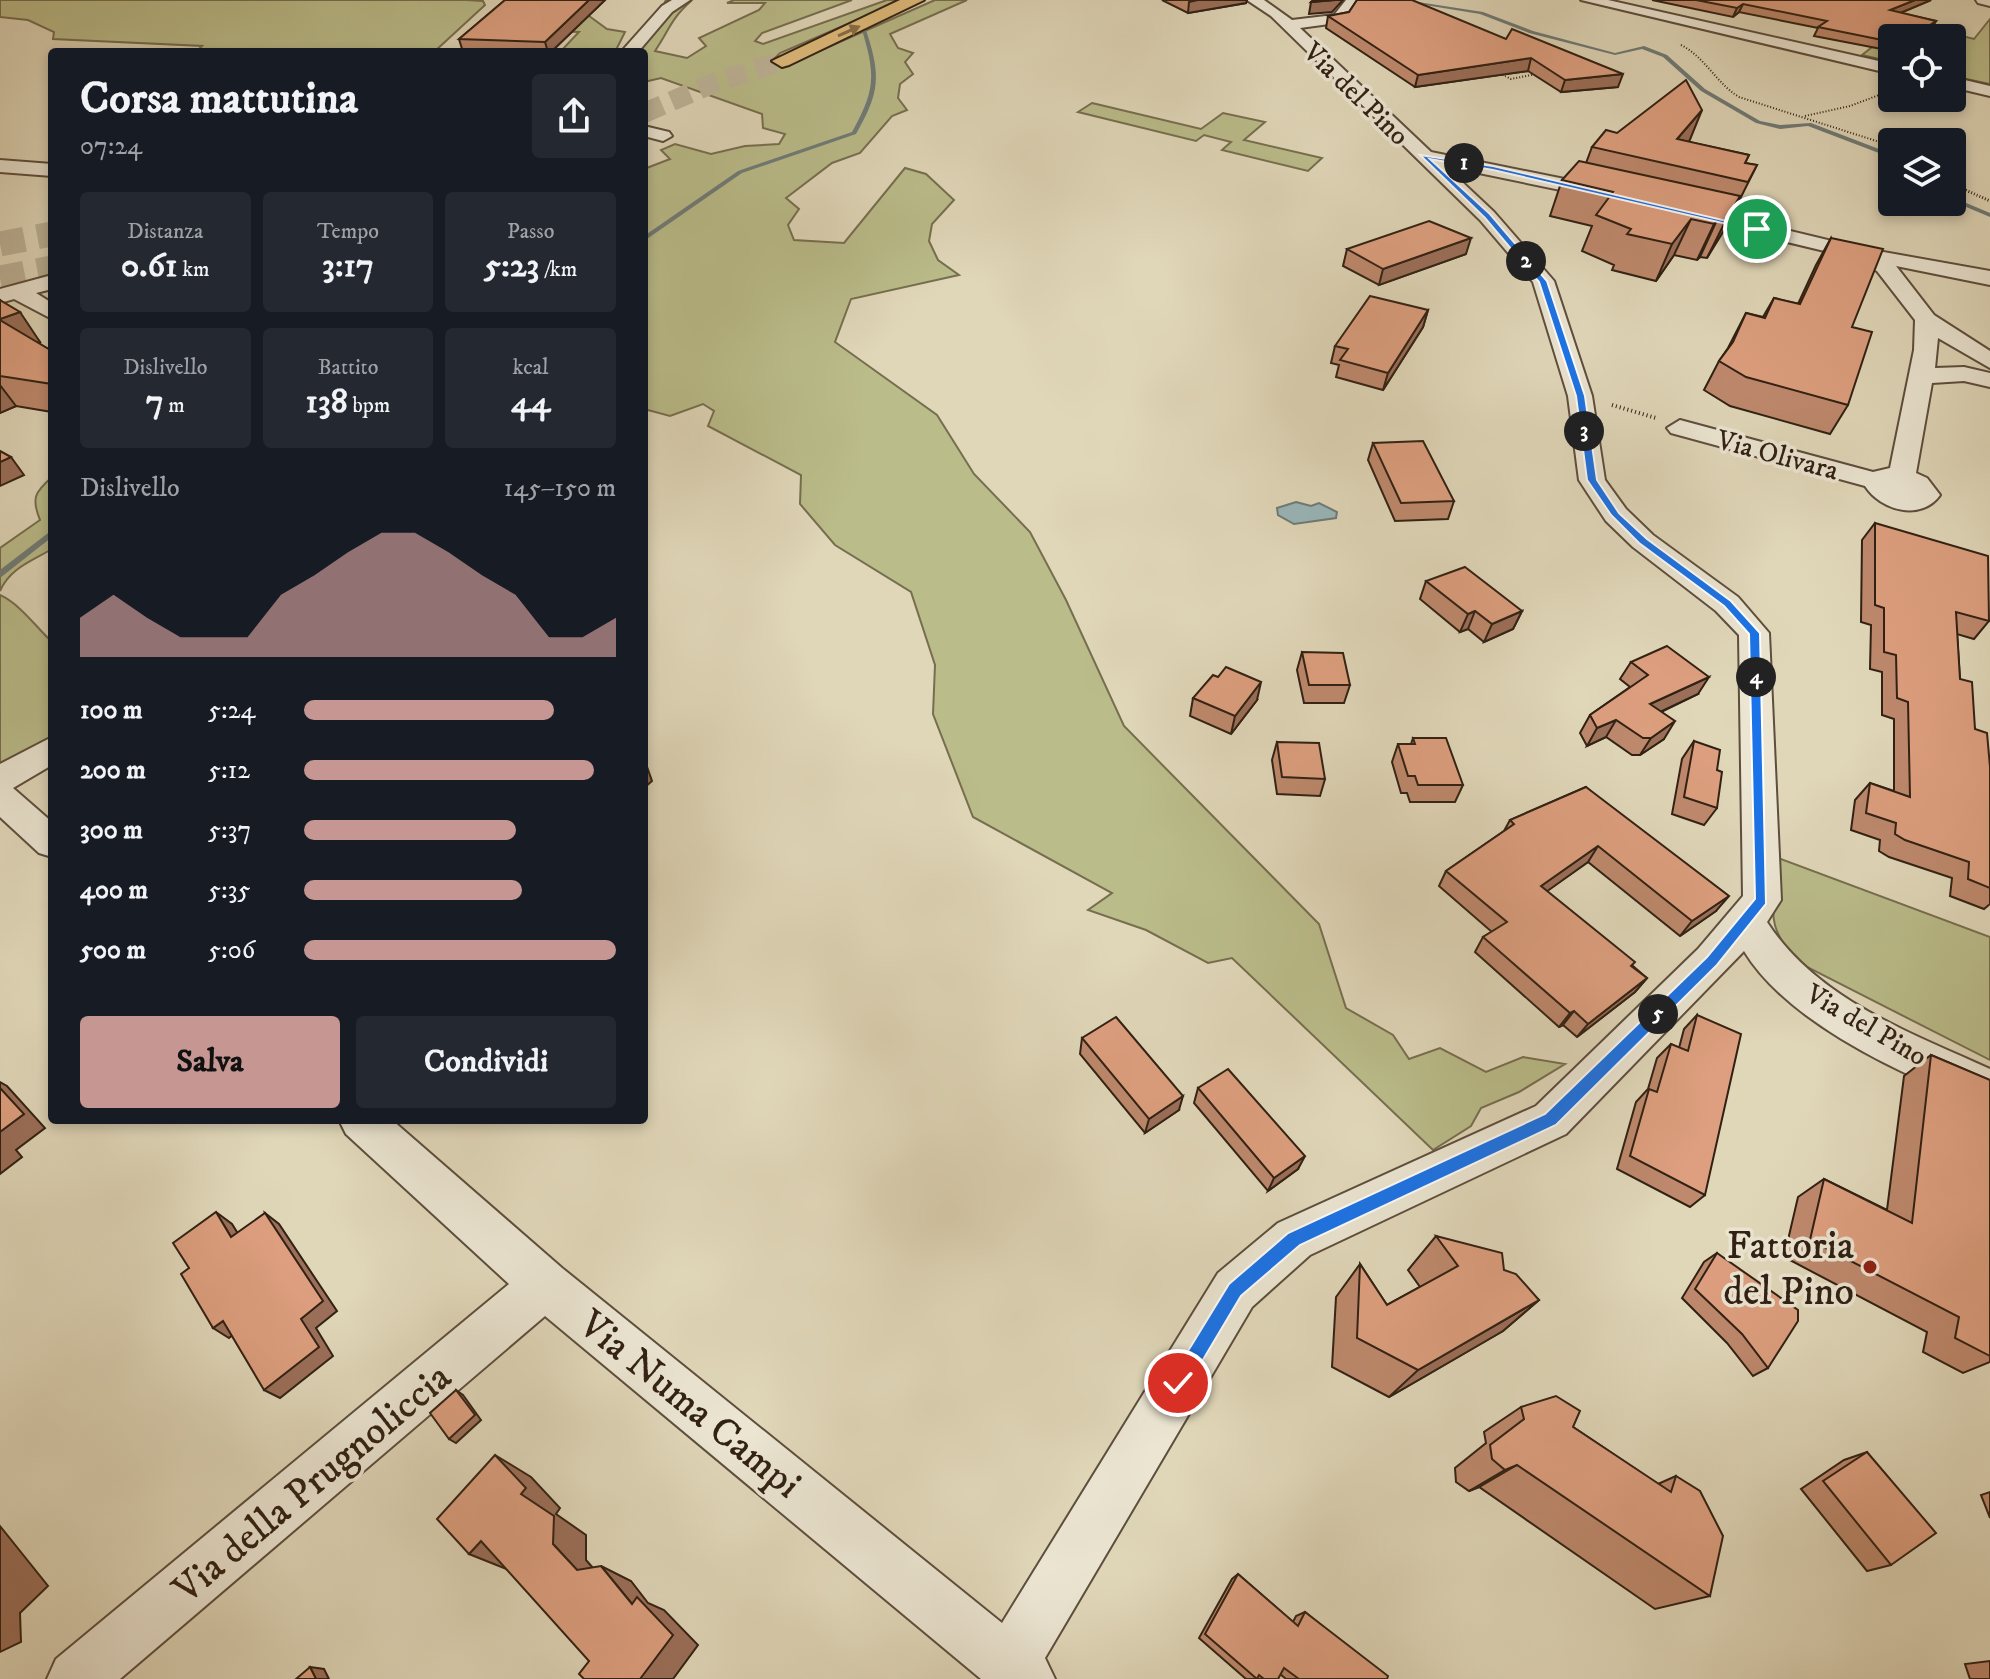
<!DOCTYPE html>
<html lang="it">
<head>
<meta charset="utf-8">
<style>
	body { margin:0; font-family:"IM FELL DW Pica",serif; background:#242831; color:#f1f3f6; height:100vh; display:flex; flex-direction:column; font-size:30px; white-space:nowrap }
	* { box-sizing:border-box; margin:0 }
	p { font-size:26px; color:#9ea1a6 }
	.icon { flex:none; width:44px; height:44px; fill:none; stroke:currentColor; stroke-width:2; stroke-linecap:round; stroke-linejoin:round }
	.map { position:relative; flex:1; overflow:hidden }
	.details { position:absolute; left:48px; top:48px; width:600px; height:1076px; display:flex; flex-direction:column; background:#171b24; border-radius:8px; box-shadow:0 4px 12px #0003 }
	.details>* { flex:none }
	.fabs { position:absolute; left:1878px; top:24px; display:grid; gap:16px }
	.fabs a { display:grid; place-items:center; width:88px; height:88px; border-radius:8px; background:#171b24; box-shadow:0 4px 12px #0003; font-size:40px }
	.pin { position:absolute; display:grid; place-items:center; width:68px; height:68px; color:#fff; margin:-34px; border:4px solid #fff; border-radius:50%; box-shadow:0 2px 8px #0007 }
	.km { position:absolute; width:40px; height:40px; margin:-20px; border-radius:50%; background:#222; color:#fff; font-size:22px; line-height:40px; text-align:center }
	.round { display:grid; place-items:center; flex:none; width:84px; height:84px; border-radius:8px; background:#242831 }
	.overview { display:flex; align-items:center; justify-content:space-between; height:136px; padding:0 32px }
	h1 { font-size:44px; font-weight:800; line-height:60px }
	.metrics { display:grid; grid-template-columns:repeat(3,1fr); gap:12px; height:136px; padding:8px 32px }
	.metrics div { display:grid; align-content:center; border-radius:8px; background:#242831; text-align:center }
	.metrics b { font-size:34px; font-weight:800 }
	.metrics small { font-size:22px; font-weight:400 }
	.metrics p { font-size:22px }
	.chart { height:224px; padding:16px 32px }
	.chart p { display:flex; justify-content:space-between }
	.chart svg { width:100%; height:144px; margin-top:8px; fill:#c59692; opacity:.7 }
	.button { display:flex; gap:16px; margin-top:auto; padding:16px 32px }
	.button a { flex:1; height:92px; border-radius:8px; background:#c59692; color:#111; font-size:32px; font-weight:800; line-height:92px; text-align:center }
	.button a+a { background:#242831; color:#f1f3f6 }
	ul { padding:0 32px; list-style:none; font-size:26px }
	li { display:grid; grid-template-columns:128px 96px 1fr; align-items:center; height:60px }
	li i { height:20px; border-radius:10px; background:#c59692 }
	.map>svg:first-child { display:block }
	.green { fill:#babc8a; stroke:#766e4f; stroke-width:2 }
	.water { fill:#98b7ba; stroke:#6f7b78; stroke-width:2 }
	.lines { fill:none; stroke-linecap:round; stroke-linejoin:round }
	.stream { fill:#6f7b78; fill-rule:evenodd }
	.highway-tunnel-far1 { stroke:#bdb398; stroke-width:20; stroke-dasharray:20 10; stroke-linecap:butt }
	.highway-tunnel { stroke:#bdb398; stroke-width:25; stroke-dasharray:25 13; stroke-linecap:butt }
	.minor-casing { stroke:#5d4e3d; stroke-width:4 }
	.highway-casing { stroke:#312114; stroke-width:4 }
	.path-far2 { stroke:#312114; stroke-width:2; stroke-dasharray:1 2; stroke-linecap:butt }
	.path-far1 { stroke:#312114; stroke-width:3; stroke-dasharray:1 2; stroke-linecap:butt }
	.path { stroke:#312114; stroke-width:4; stroke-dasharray:1 3; stroke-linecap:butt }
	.minor { fill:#ebe5d2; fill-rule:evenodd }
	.highway { fill:#e0bc7c; fill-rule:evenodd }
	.wall { fill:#be896d; stroke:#312114; stroke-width:2 }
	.shaded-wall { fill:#9b6f59; stroke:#312114; stroke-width:2 }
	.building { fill:#dd9f7f; stroke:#312114; stroke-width:2 }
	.oneway { fill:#886e48 }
	.route { fill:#1a73e8; stroke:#fff; stroke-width:2 }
	.poi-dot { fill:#8f2418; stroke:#ebe5d2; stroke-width:3 }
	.labels { text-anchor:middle; stroke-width:7; stroke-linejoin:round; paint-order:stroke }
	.far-street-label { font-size:28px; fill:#312114; stroke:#ebe5d2 }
	.near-poi-label { font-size:40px; fill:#312114; stroke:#ebe5d2; text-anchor:end }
	.near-street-label { font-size:40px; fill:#312114; stroke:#ebe5d2 }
</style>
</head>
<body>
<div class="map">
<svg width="1990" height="1679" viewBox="0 0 1990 1679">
	<rect width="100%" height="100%" fill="#e0d7b9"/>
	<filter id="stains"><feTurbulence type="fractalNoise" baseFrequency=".0025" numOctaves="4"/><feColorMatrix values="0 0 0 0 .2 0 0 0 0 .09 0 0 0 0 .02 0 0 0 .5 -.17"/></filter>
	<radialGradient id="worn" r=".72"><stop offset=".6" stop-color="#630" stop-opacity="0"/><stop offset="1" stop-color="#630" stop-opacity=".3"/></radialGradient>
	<!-- green -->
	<g class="green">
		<path d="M 0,0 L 466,0 L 483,1 L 485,5 L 434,52 L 196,52 L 202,46 L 53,39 L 54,32 L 28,20 L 0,17 Z"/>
		<path d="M 666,0 L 692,0 C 670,20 671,27 655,51 L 687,58 L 706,46 L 699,38 L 759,10 L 765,3 L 727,3 L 734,0 L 852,0 L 762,33 L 755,41 L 763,44 L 887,0 L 903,0 L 780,53 L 774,59 L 778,63 L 799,60 L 935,0 L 967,0 L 890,34 L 898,48 L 913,53 L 905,62 L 913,74 L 900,84 L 898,98 L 907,110 L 892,116 L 860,153 L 832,163 L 786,198 L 799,209 L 788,225 L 794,240 L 844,243 L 905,168 L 926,174 L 954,200 L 932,224 L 929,241 L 938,260 L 959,275 L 851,299 L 835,342 L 937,415 L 974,474 L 1030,532 L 1066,600 L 1124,726 L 1319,924 L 1346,1008 L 1393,1035 L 1409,1059 L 1440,1048 L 1486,1072 L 1523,1057 L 1565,1064 L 1519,1092 L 1481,1108 L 1471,1126 L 1433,1150 L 1232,958 L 1208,963 L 1146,930 L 1088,910 L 1112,893 L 973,817 L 933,714 L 935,665 L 911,592 L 835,545 L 800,504 L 801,475 L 708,426 L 714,411 L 703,404 L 670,416 L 644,409 L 644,169 L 670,159 L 661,150 L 675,144 L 711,154 L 745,146 L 779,144 L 785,134 L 763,128 L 762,114 L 661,78 L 644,82 L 644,52 L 639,52 Z"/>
		<path d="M 585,13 L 607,29 L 625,32 L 615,52 L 560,52 L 579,32 L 544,31 Z"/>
		<path d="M 1990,19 L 1990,84 L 1952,76 L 1952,38 L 1892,38 L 1892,62 L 1862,55 L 1904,22 L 1974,39 Z"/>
		<path d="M 1092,103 L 1201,129 L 1223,113 L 1265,122 L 1244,140 L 1322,158 L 1308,171 L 1222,150 L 1231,142 L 1204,135 L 1196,141 L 1078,112 Z"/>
		<path d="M 52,477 L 52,549 C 32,561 10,568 0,591 L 0,548 L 40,520 C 31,498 35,492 52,477 Z"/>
		<path d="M 0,595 C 21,605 35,626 52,642 L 52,743 L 0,784 Z"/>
		<path d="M 1778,858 L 1990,937 L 1990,1060 L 1807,967 C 1762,932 1773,910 1778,858 Z"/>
	</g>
	<!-- water -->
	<path class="water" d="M 1296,502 L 1311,506 L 1319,503 L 1337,512 L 1336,518 L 1294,524 L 1278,515 L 1277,508 Z"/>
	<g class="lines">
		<!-- stream -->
		<g class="stream">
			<path d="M 1394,0 L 1405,0 L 1483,12 L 1533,31 L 1615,53 L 1644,46 L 1667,55 L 1705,89 L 1760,121 L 1780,125 L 1811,123 L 1892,154 L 1892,158 L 1808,126 L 1780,129 L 1756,123 L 1701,91 L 1663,57 L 1642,49 L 1615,55 L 1529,33 L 1480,14 Z"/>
			<path d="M 864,29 L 866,30 C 881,76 880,92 856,134 L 742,173 L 644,241 L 644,236 L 738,171 L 852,132 C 875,90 876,76 862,30 Z"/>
			<path d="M 1952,197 L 1990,213 L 1990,217 L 1952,201 Z"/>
			<path d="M 52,530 L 52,537 L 0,578 L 0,570 Z"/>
		</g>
		<!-- highway-tunnel-far1 -->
		<path class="highway-tunnel-far1" d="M 644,113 L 714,83 L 782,61"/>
		<!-- highway-tunnel -->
		<g class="highway-tunnel">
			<path d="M 0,244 L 52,234"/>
			<path d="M 0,278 L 52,268"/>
		</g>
		<!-- minor casing -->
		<g class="minor-casing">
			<g id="minor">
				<path d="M 672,0 L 690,0 L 672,12 L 638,52 L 621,52 L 662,6 Z"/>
				<path d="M 1247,0 L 1264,0 L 1292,20 L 1334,15 L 1346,0 L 1361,0 L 1344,22 L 1300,28 L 1431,152 L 1609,188 L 1619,194 L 1609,200 L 1445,166 L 1494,212 L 1554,281 L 1592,396 L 1605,480 L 1626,509 L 1653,535 L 1738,597 L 1769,633 L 1781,900 L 1767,922 C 1818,1000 1909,1032 1990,1069 L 1990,1109 C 1911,1079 1789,1025 1744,951 L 1566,1134 L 1310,1255 L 1252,1307 L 1045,1658 L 1055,1679 L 981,1679 L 545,1316 L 120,1679 L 47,1679 L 56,1659 L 509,1284 L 346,1134 L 339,1120 L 392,1120 L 562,1268 L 1002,1623 L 1218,1273 L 1278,1223 L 1536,1106 L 1698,949 L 1743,896 L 1739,635 L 1716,611 L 1633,547 L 1606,521 L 1579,480 L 1568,396 L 1533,282 L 1480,220 L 1271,16 Z"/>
				<path d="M 1581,0 L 1608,0 L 1892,64 L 1892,74 Z"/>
				<path d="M 1976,0 L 1990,0 L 1990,6 L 1978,3 Z"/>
				<path d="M 1952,77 L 1990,86 L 1990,96 L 1952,87 Z"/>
				<path d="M 644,126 L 669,132 L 672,136 L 663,141 L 644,136 Z"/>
				<path d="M 0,160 L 52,164 L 52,176 L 0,172 Z"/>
				<path d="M 1682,205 L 1861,248 L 1990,271 L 1990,285 L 1896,266 L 1934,315 L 1990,351 L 1990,368 L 1938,338 L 1935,368 L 1964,367 L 1990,373 L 1990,387 L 1964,381 L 1932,383 L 1916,473 L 1927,478 L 1940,495 C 1921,522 1880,510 1865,486 L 1671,433 L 1667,428 L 1680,420 L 1873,472 L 1890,468 L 1914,350 L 1915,320 L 1877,271 L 1841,255 L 1675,215 L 1672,211 Z"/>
				<path d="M 52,275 L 52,289 L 36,293 L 52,303 L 52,319 L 14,299 L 0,303 L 0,289 Z"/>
				<path d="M 52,737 L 52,765 L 13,788 L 52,822 L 52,857 L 39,853 L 0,817 L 0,764 Z"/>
			</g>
		</g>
		<!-- highway casing -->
		<g class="highway-casing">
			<path id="highway" d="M 900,0 L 924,0 L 789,65 L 782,67 L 772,61 Z"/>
		</g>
		<!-- path-far2 -->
		<g class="path-far2">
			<path d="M 1681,45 C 1705,57 1716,83 1739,97 L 1892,146"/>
			<path d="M 1497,72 L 1511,79 L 1536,74"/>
			<path d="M 1805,116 L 1850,106 L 1887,92"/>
		</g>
		<!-- path-far1 -->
		<path class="path-far1" d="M 1952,184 L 1990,201"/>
		<!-- path -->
		<path class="path" d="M 1612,405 L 1656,418"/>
		<!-- minor -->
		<use href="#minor" class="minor"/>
		<!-- highway -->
		<use href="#highway" class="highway"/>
	</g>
	<!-- wall -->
	<g class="wall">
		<path d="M 505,0 L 605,0 L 551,52 L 463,52 L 459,39 Z"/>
		<path d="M 1162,0 L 1247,0 L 1246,3 L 1188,13 Z"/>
		<path d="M 1357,0 L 1618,87 L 1561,92 L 1528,71 L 1415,87 L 1326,28 L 1328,16 L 1349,12 Z"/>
		<path d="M 1652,0 L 1931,0 L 1900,13 L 1936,21 L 1931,29 L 1892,38 L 1892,51 L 1814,36 L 1818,28 L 1739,12 L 1733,17 Z"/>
		<path d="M 1689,142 L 1749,155 L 1745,163 L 1757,165 L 1732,215 L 1731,214 L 1707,258 L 1700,257 L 1697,260 L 1674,255 L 1656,281 L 1612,270 L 1614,265 L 1582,251 L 1592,226 L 1550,216 L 1562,180 L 1586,163 L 1592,147 Z"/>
		<path d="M 1831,238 L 1852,327 L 1848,405 L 1830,434 L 1730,406 L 1704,390 L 1719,361 L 1728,348 L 1746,313 L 1763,317 L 1774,298 L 1798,304 L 1816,265 Z"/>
		<path d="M 1347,249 L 1466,254 L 1379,285 L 1343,266 Z"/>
		<path d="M 0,300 L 40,342 L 38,343 L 52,351 L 52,412 L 16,406 L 0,413 Z"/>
		<path d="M 1428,310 L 1423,327 L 1383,390 L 1336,377 L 1339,365 L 1331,363 L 1335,346 Z"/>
		<path d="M 1373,443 L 1454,501 L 1448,519 L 1395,521 L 1368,460 Z"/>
		<path d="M 1875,523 L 1989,621 L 1974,639 L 1957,634 L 1960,679 L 1975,729 L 1990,767 L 1990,904 L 1984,909 L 1950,896 L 1952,878 L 1889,857 L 1879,851 L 1880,840 L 1851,830 L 1855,800 L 1870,783 L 1894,791 L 1894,719 L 1882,715 L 1882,672 L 1870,669 L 1871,625 L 1861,622 L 1862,540 Z"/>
		<path d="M 1426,581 L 1522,611 L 1513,629 L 1484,642 L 1468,629 L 1460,632 L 1420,599 Z"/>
		<path d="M 1302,652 L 1350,685 L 1344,703 L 1304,703 L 1297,670 Z"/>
		<path d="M 1631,662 L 1698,694 L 1661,712 L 1664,739 L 1640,755 L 1632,755 L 1606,737 L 1587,746 L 1580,733 L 1590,715 L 1630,687 L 1620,679 Z"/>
		<path d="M 1193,698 L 1257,700 L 1231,734 L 1190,716 Z"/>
		<path d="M 1413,738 L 1463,785 L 1455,802 L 1410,802 L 1407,793 L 1401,793 L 1392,762 L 1398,744 L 1411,744 Z"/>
		<path d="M 1694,741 L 1717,770 L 1717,808 L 1704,825 L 1672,814 L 1682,759 Z"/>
		<path d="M 1277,742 L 1325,779 L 1320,796 L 1277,794 L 1272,760 Z"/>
		<path d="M 1586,787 L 1716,911 L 1680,936 L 1588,862 L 1546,891 L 1647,978 L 1635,992 L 1577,1037 L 1563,1025 L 1559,1027 L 1475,952 L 1483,937 L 1492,932 L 1439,886 L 1446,871 L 1504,831 L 1510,820 Z"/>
		<path d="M 1697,1015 L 1705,1195 L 1690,1207 L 1617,1169 L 1636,1102 L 1648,1089 L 1657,1058 L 1671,1044 L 1679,1048 L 1684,1029 Z"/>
		<path d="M 1082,1038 L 1179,1110 L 1145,1133 L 1080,1054 Z"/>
		<path d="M 1931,1055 L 1990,1080 L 1990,1362 L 1963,1373 L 1923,1352 L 1927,1332 L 1784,1257 L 1798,1197 L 1824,1179 L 1887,1210 L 1904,1076 Z"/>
		<path d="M 1198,1088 L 1298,1169 L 1268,1191 L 1194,1103 Z"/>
		<path d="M 1436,1236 L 1504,1270 L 1539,1300 L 1503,1331 L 1389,1397 L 1332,1367 L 1336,1297 L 1360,1264 L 1387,1305 L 1420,1287 L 1408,1270 Z"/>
		<path d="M 1717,1253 L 1768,1368 L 1753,1376 L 1727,1343 L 1682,1298 L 1704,1262 Z"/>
		<path d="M 1521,1407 L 1573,1427 L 1658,1484 L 1676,1476 L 1710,1596 L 1655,1609 L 1479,1487 L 1469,1491 L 1456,1482 L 1455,1468 L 1486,1443 L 1484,1432 Z"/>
		<path d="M 1867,1452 L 1891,1565 L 1867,1571 L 1801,1489 L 1844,1460 Z"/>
		<path d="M 1990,1492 L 1990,1518 L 1981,1495 Z"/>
		<path d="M 1238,1574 L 1293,1622 L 1296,1616 L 1305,1612 L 1387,1679 L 1286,1679 L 1280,1674 L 1278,1679 L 1246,1679 L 1199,1638 L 1232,1579 Z"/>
		<path d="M 1990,1661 L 1990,1679 L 1970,1679 L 1965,1664 Z"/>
	</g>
	<!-- shaded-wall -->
	<g class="shaded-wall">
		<path d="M 589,0 L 605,0 L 551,52 L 548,52 L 545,42 Z"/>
		<path d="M 1198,0 L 1247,0 L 1246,3 L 1188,13 L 1189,2 Z"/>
		<path d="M 1335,0 L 1343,0 L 1332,12 L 1309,14 L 1311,2 Z"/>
		<path d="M 1915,0 L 1931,0 L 1886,19 L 1890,10 Z"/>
		<path d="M 1743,4 L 1739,12 L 1733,17 L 1737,8 Z"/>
		<path d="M 1936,21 L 1931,29 L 1918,38 L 1910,38 Z"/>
		<path d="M 1531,58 L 1528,71 L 1415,87 L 1418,75 Z"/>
		<path d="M 1623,74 L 1618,87 L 1561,92 L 1565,80 Z"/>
		<path d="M 1702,110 L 1689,142 L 1677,139 Z"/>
		<path d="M 1740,196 L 1723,232 L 1707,258 L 1725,222 Z"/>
		<path d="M 1691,219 L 1674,255 L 1656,281 L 1672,244 Z"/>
		<path d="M 1717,220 L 1700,257 L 1697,260 L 1714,224 Z"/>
		<path d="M 1471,238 L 1466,254 L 1379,285 L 1383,269 Z"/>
		<path d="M 1428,310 L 1423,327 L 1383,390 L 1388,373 Z"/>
		<path d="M 20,312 L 40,342 L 20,350 L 0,319 Z"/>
		<path d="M 0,385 L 16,406 L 0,413 Z"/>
		<path d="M 11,457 L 24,475 L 0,486 L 0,462 Z"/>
		<path d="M 1475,611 L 1468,629 L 1460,632 L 1468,614 Z"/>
		<path d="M 1522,611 L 1513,629 L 1484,642 L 1492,624 Z"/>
		<path d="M 1709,677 L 1698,694 L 1639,722 L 1650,704 Z"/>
		<path d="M 1261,682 L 1257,700 L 1231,734 L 1235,716 Z"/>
		<path d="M 1616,720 L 1606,737 L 1587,746 L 1597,728 Z"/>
		<path d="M 1675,721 L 1664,739 L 1640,755 L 1651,738 Z"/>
		<path d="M 646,764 L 652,781 L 644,788 L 644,766 Z"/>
		<path d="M 1598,846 L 1588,862 L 1532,902 L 1541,886 Z"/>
		<path d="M 1729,896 L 1716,911 L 1680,936 L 1692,921 Z"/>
		<path d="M 1647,978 L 1635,992 L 1577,1037 L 1588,1024 Z"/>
		<path d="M 1574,1011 L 1563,1025 L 1559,1027 L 1570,1013 Z"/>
		<path d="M 0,1082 L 7,1086 L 45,1128 L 16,1150 L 22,1157 L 0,1174 Z"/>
		<path d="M 1183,1096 L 1179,1110 L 1145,1133 L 1149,1119 Z"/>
		<path d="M 1305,1156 L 1298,1169 L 1268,1191 L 1274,1178 Z"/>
		<path d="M 216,1212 L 232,1224 L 247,1248 L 231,1237 Z"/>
		<path d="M 265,1213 L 279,1224 L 337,1311 L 316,1328 L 333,1356 L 280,1398 L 264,1390 L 301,1319 Z"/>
		<path d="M 1539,1300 L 1503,1331 L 1389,1397 L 1418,1370 Z"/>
		<path d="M 223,1321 L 239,1330 L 229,1338 L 213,1328 Z"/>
		<path d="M 456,1390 L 463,1395 L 481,1420 L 456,1443 L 449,1439 Z"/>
		<path d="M 495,1455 L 531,1477 L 560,1508 L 556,1514 L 586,1535 L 586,1560 L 608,1585 L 577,1570 L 553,1544 Z"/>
		<path d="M 1517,1465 L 1479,1487 L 1469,1491 L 1505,1470 Z"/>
		<path d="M 0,1526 L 48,1586 L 20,1613 L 21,1642 L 0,1652 Z"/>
		<path d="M 481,1541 L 509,1570 L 469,1554 Z"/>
		<path d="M 601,1566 L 631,1581 L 648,1603 L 664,1610 L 698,1645 L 673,1679 L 640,1679 L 632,1604 Z"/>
		<path d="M 310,1667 L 324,1669 L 329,1679 L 316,1679 Z"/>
	</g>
	<!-- building -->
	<g class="building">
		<path d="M 505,0 L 589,0 L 545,42 L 459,39 Z"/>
		<path d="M 1313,0 L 1335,0 L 1311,2 Z"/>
		<path d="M 1357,0 L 1412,0 L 1506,39 L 1512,29 L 1623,74 L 1565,80 L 1531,58 L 1418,75 L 1328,16 L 1349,12 Z"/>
		<path d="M 1696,0 L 1915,0 L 1890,10 L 1936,21 L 1910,38 L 1892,38 L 1892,42 L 1818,27 L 1827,21 L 1743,4 L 1737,8 Z"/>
		<path d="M 1686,80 L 1702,110 L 1677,139 L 1749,155 L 1745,163 L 1757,165 L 1748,182 L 1592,147 L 1606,130 L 1617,133 Z"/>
		<path d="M 1579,161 L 1740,196 L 1725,222 L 1717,220 L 1714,224 L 1691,219 L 1672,244 L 1627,234 L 1631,229 L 1596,215 L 1613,192 L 1562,180 Z"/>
		<path d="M 1429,221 L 1471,238 L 1383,269 L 1347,249 Z"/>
		<path d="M 1831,238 L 1883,249 L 1852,327 L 1872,332 L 1848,405 L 1746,377 L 1719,361 L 1733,342 L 1746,313 L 1765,318 L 1774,298 L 1800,304 Z"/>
		<path d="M 1370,296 L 1428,310 L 1388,373 L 1340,360 L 1348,349 L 1335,346 Z"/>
		<path d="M 0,300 L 20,312 L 0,319 Z"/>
		<path d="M 0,320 L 52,351 L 52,384 L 0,376 Z"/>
		<path d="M 1423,441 L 1454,501 L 1401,503 L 1373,443 Z"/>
		<path d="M 0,451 L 11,457 L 0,462 Z"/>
		<path d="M 1875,523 L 1988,556 L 1989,621 L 1956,612 L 1960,679 L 1972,682 L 1975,729 L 1987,733 L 1990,767 L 1990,888 L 1968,879 L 1969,862 L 1905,840 L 1895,834 L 1896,823 L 1866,813 L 1870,783 L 1910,797 L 1908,702 L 1897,698 L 1896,655 L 1884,652 L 1884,608 L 1875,605 Z"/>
		<path d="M 1465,567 L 1522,611 L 1492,624 L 1475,611 L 1468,614 L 1426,581 Z"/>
		<path d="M 1667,646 L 1709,677 L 1650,704 L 1675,721 L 1651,738 L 1643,738 L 1616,720 L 1597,728 L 1590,715 L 1648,675 L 1631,662 Z"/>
		<path d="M 1302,652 L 1343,653 L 1350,685 L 1309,685 Z"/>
		<path d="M 1226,667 L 1261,682 L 1235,716 L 1193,698 L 1213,675 L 1218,677 Z"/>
		<path d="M 1413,738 L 1446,738 L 1463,785 L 1418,785 L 1415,776 L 1408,776 L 1398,744 L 1415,744 Z"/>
		<path d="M 1694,741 L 1720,750 L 1717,770 L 1722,772 L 1717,808 L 1684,797 Z"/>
		<path d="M 1277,742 L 1319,743 L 1325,779 L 1282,777 Z"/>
		<path d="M 1586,787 L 1729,896 L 1692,921 L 1598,846 L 1541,886 L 1635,962 L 1631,966 L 1647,978 L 1588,1024 L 1574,1011 L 1570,1013 L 1483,937 L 1507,922 L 1446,871 L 1514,824 L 1510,820 Z"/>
		<path d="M 1697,1015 L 1741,1034 L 1705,1195 L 1630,1156 L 1649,1089 L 1657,1092 L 1671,1044 L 1688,1051 Z"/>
		<path d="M 1116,1017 L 1183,1096 L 1149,1119 L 1082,1038 Z"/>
		<path d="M 1931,1055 L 1990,1080 L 1990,1356 L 1955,1338 L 1959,1317 L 1810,1240 L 1824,1179 L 1912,1223 Z"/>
		<path d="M 1228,1069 L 1305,1156 L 1274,1178 L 1198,1088 Z"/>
		<path d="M 0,1088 L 24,1114 L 0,1132 Z"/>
		<path d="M 216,1212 L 231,1237 L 265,1213 L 323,1301 L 301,1319 L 319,1347 L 264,1390 L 223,1321 L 213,1328 L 181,1274 L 189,1268 L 173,1243 Z"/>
		<path d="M 1436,1236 L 1502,1253 L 1504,1270 L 1516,1274 L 1539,1300 L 1418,1370 L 1357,1338 L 1360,1264 L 1387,1305 L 1458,1266 Z"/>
		<path d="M 1717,1253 L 1798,1310 L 1798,1321 L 1768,1368 L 1742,1334 L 1695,1289 Z"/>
		<path d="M 456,1390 L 475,1415 L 449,1439 L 430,1413 Z"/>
		<path d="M 1556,1396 L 1580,1411 L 1573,1427 L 1671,1492 L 1676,1476 L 1700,1491 L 1723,1536 L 1710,1596 L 1517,1465 L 1505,1470 L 1492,1459 L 1490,1445 L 1524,1419 L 1521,1407 Z"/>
		<path d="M 1867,1452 L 1936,1533 L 1891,1565 L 1823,1481 Z"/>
		<path d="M 495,1455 L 526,1488 L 521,1494 L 554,1516 L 553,1544 L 577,1570 L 601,1566 L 632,1604 L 637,1597 L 673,1635 L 640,1679 L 584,1679 L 579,1674 L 589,1661 L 481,1541 L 469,1554 L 437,1519 Z"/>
		<path d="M 1238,1574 L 1298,1626 L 1305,1612 L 1388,1676 L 1387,1679 L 1299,1679 L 1284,1668 L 1278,1679 L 1264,1679 L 1259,1675 L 1257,1679 L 1205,1634 Z"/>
		<path d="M 310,1667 L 316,1679 L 296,1679 Z"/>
	</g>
	<!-- one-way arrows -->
	<defs><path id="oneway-solid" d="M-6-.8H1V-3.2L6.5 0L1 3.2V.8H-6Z" transform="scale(2)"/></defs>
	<use class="oneway" href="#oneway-solid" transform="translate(849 31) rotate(-24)"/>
	<!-- route -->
	<path class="route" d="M 1420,155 L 1493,166 L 1761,229 L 1757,231 L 1493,170 L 1430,159 L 1490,214 L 1547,281 L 1585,396 L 1597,480 L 1619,513 L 1647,539 L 1731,601 L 1760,633 L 1766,904 L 1717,965 L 1556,1125 L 1300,1245 L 1241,1296 L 1185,1390 L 1178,1392 L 1169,1383 L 1172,1377 L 1229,1284 L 1288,1233 L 1545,1114 L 1707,957 L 1755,899 L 1749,634 L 1724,606 L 1639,543 L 1611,515 L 1587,480 L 1576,396 L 1539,282 L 1485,218 Z"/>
	<!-- markers -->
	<circle class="poi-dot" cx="1870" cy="1267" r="8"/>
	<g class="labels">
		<!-- far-street labels -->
		<g class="far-street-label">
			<text transform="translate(1357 93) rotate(44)" y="10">Via del Pino</text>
			<text transform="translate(1778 454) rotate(15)" y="10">Via Olivara</text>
			<text transform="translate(1867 1024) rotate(30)" y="10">Via del Pino</text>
		</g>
		<!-- near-poi labels -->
		<g class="near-poi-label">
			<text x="1854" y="1258">Fattoria<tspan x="1854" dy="46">del Pino</tspan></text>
		</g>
		<!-- near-street labels -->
		<g class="near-street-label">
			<text transform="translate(691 1403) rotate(39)" y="14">Via Numa Campi</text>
			<text transform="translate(311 1482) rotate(-40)" y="14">Via della Prugnoliccia</text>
		</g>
	</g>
	<rect width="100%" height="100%" filter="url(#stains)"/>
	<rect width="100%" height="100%" fill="url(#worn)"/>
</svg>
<div class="fabs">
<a><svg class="icon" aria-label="locate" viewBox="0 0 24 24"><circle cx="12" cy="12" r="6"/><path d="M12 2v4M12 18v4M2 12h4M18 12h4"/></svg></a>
<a><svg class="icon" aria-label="layers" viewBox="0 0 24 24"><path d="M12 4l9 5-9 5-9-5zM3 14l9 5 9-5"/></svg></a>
</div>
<div class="pin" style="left:1757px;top:229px;background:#1e9e55"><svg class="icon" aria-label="arrive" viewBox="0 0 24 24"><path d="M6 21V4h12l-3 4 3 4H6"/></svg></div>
<div class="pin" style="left:1178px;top:1383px;background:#d93025"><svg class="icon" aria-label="check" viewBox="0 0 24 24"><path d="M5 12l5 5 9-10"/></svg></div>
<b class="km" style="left:1464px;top:163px">1</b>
<b class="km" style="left:1526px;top:261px">2</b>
<b class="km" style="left:1584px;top:431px">3</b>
<b class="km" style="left:1756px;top:677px">4</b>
<b class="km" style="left:1658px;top:1014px">5</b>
<section class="details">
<div class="overview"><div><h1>Corsa mattutina</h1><p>07:24</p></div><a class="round"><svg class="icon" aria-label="share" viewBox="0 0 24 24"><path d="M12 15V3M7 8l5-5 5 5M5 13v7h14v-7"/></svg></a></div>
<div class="metrics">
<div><p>Distanza</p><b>0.61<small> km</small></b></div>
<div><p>Tempo</p><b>3:17</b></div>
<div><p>Passo</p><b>5:23<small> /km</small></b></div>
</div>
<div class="metrics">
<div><p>Dislivello</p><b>7<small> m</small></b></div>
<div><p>Battito</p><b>138<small> bpm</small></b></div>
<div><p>kcal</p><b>44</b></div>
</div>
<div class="chart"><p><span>Dislivello</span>145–150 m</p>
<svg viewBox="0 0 160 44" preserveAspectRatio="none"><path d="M0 44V32L10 25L20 32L30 38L40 38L50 38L60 25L70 19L80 12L90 6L100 6L110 12L120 19L130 25L140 38L150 38L160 32V44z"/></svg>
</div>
<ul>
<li><b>100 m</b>5:24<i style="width:80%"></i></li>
<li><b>200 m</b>5:12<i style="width:93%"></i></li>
<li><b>300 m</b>5:37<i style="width:68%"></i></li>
<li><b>400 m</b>5:35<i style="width:70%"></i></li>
<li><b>500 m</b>5:06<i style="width:100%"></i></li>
</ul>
<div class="button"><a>Salva</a><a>Condividi</a></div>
</section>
</div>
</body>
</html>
